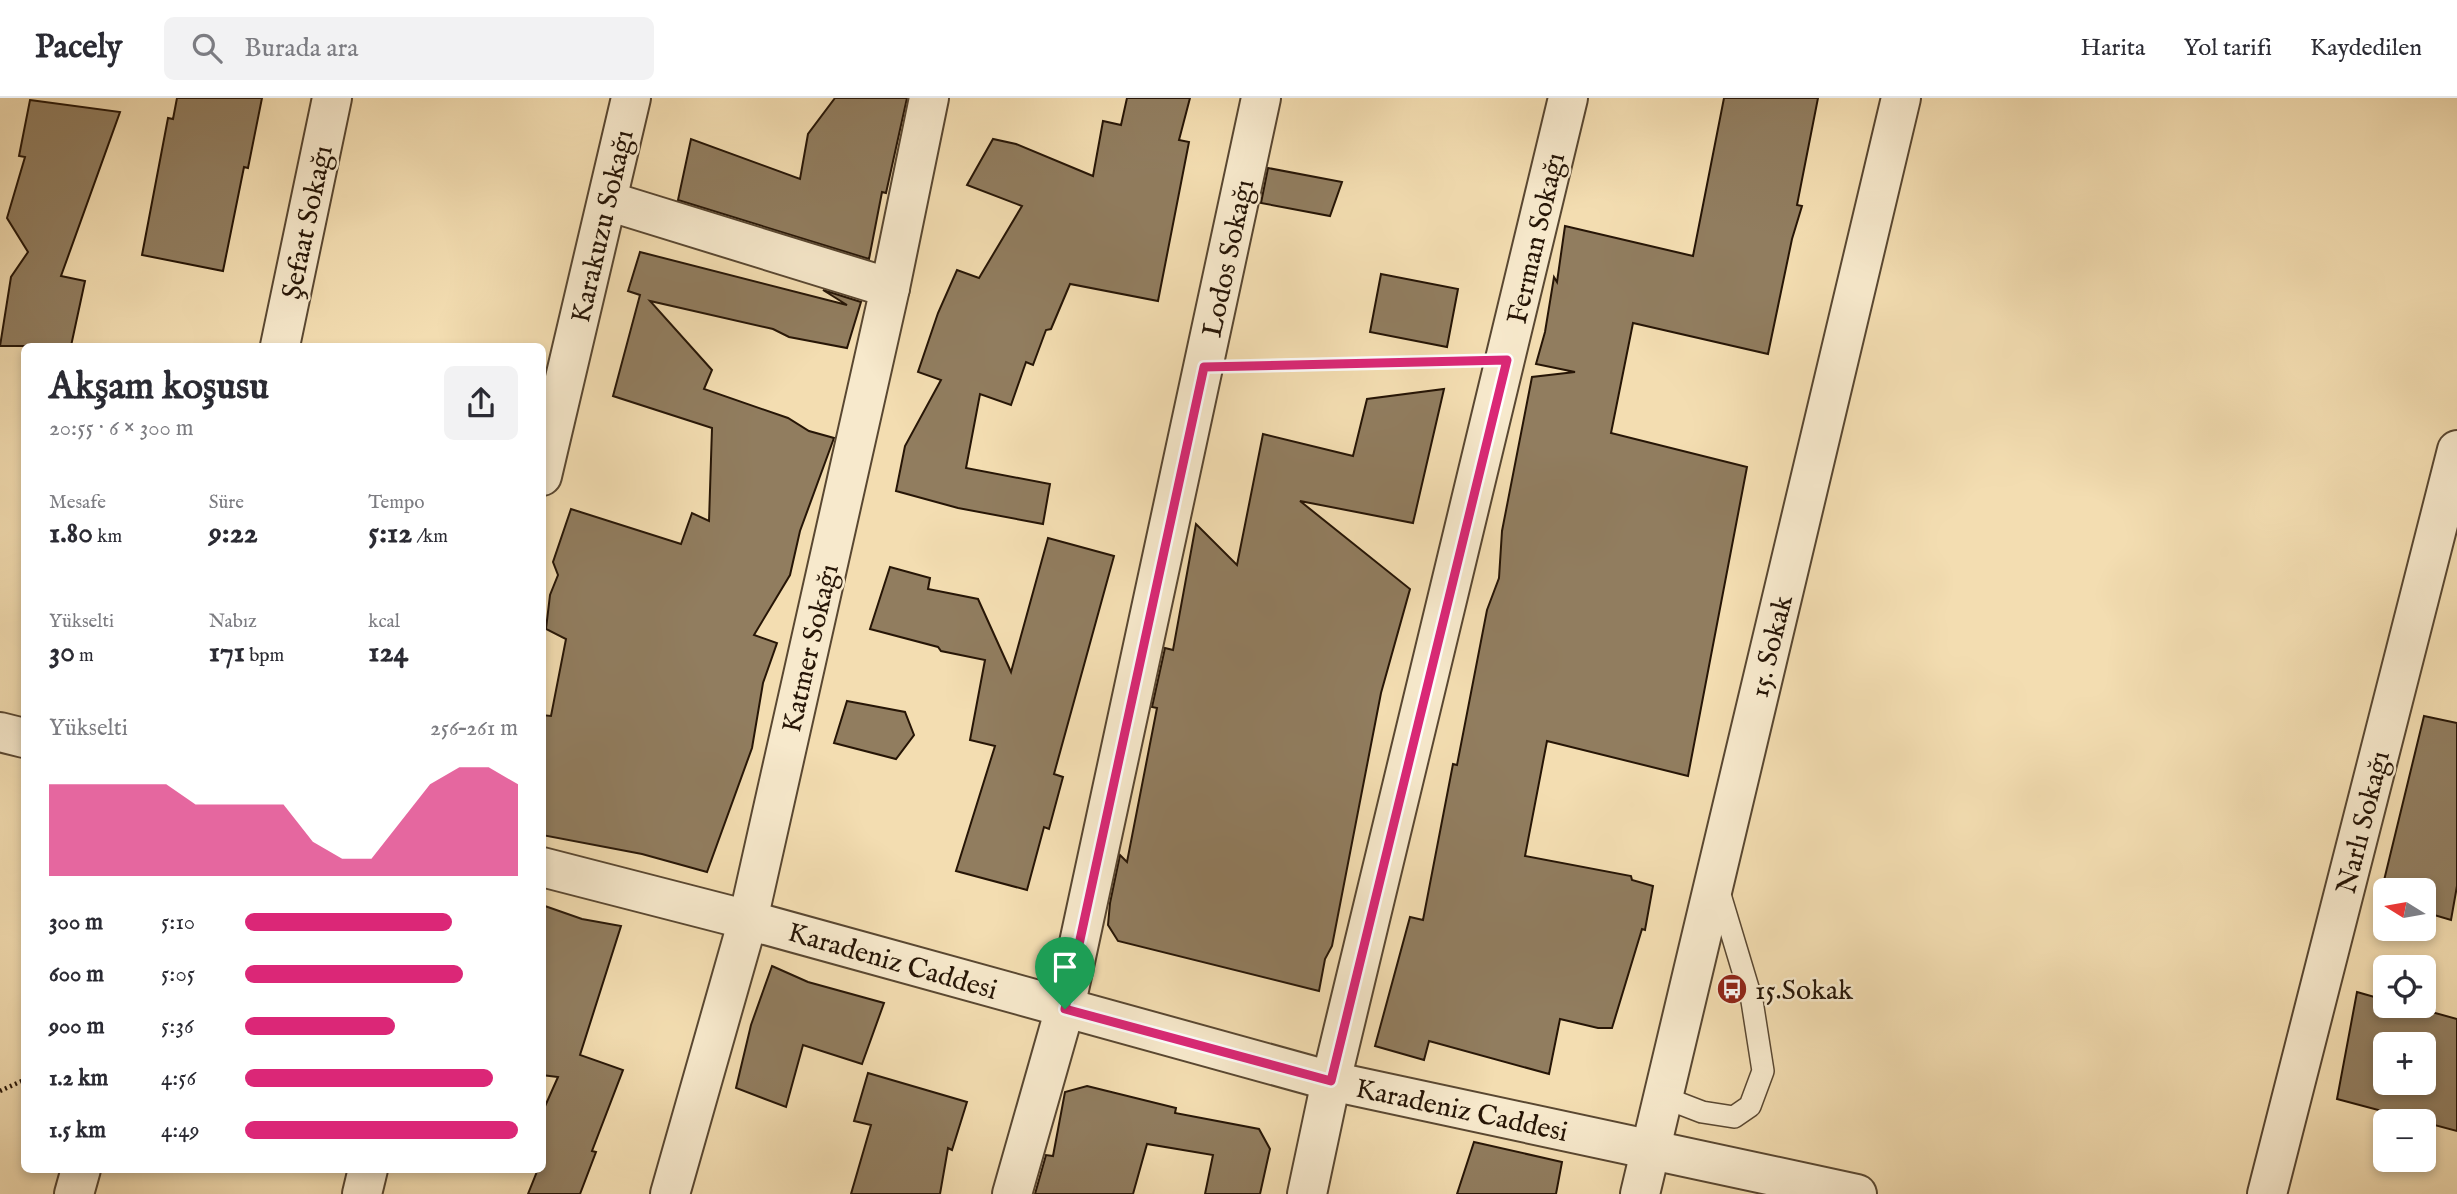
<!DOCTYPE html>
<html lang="tr">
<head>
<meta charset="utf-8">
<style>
	body { margin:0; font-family:"IM FELL English",serif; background:#f2f2f3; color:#2b2b33; height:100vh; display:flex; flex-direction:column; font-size:26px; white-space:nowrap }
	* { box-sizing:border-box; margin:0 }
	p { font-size:23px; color:#7c7c81 }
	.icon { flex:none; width:38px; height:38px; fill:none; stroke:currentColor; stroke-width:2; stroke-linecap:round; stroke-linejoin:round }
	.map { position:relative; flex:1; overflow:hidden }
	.drawer { position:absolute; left:21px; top:245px; width:525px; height:830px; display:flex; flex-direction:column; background:#fff; border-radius:10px; box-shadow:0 4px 10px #0003 }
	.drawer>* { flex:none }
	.needle { width:46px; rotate:281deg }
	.fabs { position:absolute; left:2373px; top:780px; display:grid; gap:14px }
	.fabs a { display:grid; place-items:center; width:63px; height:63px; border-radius:10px; background:#fff; box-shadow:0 4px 10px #0003; font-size:35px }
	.pin { position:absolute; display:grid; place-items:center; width:60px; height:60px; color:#fff; margin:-72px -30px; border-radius:50% 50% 50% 0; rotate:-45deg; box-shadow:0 0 7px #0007 }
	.pin .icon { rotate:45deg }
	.round { display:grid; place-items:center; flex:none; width:74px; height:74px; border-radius:10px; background:#f2f2f3 }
	.summary { display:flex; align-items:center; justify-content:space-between; height:119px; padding:0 28px }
	h1 { font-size:38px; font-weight:800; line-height:52px }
	.figures { display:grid; grid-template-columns:repeat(3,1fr); gap:10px; height:119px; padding:7px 28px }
	.figures div { display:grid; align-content:center }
	.figures b { font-size:30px; font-weight:800 }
	.figures small { font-size:19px; font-weight:400 }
	.figures p { font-size:19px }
	.chart { height:196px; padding:14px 28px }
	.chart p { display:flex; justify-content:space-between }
	.chart svg { width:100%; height:126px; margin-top:7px; fill:#db2777; opacity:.7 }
	ul { padding:0 28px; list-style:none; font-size:23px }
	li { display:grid; grid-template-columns:112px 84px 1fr; align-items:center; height:52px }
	li i { height:18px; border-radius:9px; background:#db2777 }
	header { display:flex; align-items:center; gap:42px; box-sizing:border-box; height:98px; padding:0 35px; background:#fff; border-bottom:2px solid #e1e1e2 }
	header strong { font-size:33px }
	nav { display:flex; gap:38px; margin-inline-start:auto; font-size:24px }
	.search { width:490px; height:63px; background:#f2f2f3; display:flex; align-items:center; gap:18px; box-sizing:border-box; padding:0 24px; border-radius:10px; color:#7c7c81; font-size:26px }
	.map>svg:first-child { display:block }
	.building { fill:#917d5f; stroke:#261506; stroke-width:2; fill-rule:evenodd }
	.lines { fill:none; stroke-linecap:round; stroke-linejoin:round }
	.service-casing { stroke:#594731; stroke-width:24 }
	.minor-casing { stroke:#594731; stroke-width:42 }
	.path { stroke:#261506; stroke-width:4.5; stroke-dasharray:2 3.5; stroke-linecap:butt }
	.service { stroke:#f7e9cc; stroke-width:21 }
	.minor { stroke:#f7e9cc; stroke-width:38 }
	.route-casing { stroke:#fff; stroke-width:14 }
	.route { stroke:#db2777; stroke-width:9 }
	.labels { text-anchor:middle; stroke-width:5; stroke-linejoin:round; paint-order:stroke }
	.street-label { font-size:28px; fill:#261506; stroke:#f7e9cc }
	.poi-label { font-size:28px; fill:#261506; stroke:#f7e9cc; text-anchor:start }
</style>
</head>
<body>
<header>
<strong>Pacely</strong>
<div class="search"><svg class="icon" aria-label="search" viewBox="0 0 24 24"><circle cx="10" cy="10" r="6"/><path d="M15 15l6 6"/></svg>Burada ara</div>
<nav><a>Harita</a><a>Yol tarifi</a><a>Kaydedilen</a></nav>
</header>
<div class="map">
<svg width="2457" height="1096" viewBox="0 0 2457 1096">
	<rect width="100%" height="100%" fill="#f3ddb1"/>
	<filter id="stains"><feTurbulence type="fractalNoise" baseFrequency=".00286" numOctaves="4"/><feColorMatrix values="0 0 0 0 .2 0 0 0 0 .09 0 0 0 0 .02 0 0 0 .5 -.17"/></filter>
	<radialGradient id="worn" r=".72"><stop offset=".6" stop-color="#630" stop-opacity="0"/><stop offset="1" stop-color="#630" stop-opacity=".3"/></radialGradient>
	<!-- building -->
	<g class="building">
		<path d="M 177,0 L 262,0 L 248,70 L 244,69 L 223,173 L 142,157 L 168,20 L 173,21 Z"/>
		<path d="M 835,0 L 907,0 L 886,95 L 882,94 L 869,161 L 678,102 L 691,41 L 800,81 L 808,36 Z"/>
		<path d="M 1127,0 L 1190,0 L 1179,42 L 1189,44 L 1158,203 L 1070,186 L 1051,231 L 1046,232 L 1033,267 L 1026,264 L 1011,307 L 980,296 L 966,370 L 1050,386 L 1043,426 L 958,410 L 896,393 L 905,348 L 941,282 L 918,274 L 938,215 L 957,172 L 979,180 L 1022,108 L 967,87 L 993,41 L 1016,46 L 1093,78 L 1103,23 L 1121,27 Z"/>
		<path d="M 1724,0 L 1818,0 L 1797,107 L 1802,108 L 1792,141 L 1768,256 L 1633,225 L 1611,335 L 1747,369 L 1688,678 L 1547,643 L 1525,758 L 1631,778 L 1632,782 L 1653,788 L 1645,832 L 1642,831 L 1612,930 L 1598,930 L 1560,921 L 1549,976 L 1429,943 L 1424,962 L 1375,948 L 1410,819 L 1423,822 L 1453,666 L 1457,667 L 1487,512 L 1499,480 L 1502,433 L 1532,279 L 1575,274 L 1536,266 L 1545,234 L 1554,179 L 1557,184 L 1565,128 L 1693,158 Z"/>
		<path d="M 30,2 L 120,14 L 61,178 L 85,183 L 71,248 L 0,248 L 11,179 L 28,154 L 7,120 L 25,59 L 19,58 Z"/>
		<path d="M 1268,70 L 1342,84 L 1330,118 L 1261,105 Z"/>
		<path d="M 640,154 L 847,207 L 823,192 L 861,204 L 847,250 L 789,239 L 773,231 L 650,203 L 712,272 L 704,291 L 788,320 L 809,333 L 834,340 L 800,433 L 790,477 L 754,537 L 777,545 L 763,585 L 752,650 L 707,774 L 642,756 L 542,737 L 542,617 L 551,618 L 566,541 L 546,531 L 550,497 L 558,477 L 553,464 L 571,411 L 681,446 L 692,415 L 709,423 L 712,330 L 613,298 L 640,197 L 628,193 Z"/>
		<path d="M 1381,176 L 1458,191 L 1447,249 L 1370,234 Z"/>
		<path d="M 1444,291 L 1413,425 L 1300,403 L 1410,491 L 1381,595 L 1332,848 L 1325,861 L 1319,893 L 1118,843 L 1108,827 L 1110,805 L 1120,757 L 1127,764 L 1157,610 L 1152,609 L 1165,550 L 1173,552 L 1196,426 L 1237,467 L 1263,336 L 1353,358 L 1367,301 Z"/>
		<path d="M 1048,440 L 1114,458 L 1054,676 L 1063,679 L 1049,731 L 1044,729 L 1027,792 L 956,773 L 995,648 L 970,642 L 985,562 L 941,553 L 938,549 L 870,531 L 890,469 L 930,480 L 928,491 L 978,501 L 1011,574 Z"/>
		<path d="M 847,603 L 905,614 L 914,637 L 896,661 L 834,645 Z"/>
		<path d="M 2424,618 L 2457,625 L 2457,788 L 2451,822 L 2424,814 L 2424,793 L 2385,793 L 2385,804 L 2379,803 Z"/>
		<path d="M 542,807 L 582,821 L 621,828 L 580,957 L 623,972 L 592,1053 L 596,1054 L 580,1096 L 528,1096 L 538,1071 L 542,1071 L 542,1015 L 558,979 L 542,977 Z"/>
		<path d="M 772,868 L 808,884 L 884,905 L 862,966 L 803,947 L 786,1009 L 736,990 L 751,927 Z"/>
		<path d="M 2357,894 L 2385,902 L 2385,908 L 2410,908 L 2457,921 L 2457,1033 L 2337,1001 ZM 2385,947 L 2424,947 L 2424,985 L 2385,985 Z"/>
		<path d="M 868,975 L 967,1004 L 952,1052 L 948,1050 L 940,1096 L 851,1096 L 871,1027 L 854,1023 Z"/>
		<path d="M 1087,988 L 1176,1010 L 1175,1015 L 1259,1031 L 1270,1051 L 1260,1096 L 1205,1096 L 1213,1057 L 1147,1046 L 1133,1096 L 1035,1096 L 1046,1057 L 1053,1058 L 1065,994 Z"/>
		<path d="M 1474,1044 L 1562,1064 L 1556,1096 L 1457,1096 Z"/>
	</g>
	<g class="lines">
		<!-- service casing -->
		<g class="service-casing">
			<path id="service" d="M 1663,999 L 1702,1014 L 1734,1019 L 1750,1008 L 1763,973 L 1752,903 L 1718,790"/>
		</g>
		<!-- minor casing -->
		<g class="minor-casing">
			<g id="minor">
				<path d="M 608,103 L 890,190"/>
				<path d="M 280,248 L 332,0"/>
				<path d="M 542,378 L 631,0"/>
				<path d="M 0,634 L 24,640"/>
				<path d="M 542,769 L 748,822 L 1331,983 L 1857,1096"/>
				<path d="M 74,1096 L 81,1071"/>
				<path d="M 362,1096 L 368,1071"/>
				<path d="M 670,1096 L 748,822 L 890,190 L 929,0"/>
				<path d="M 1012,1096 L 1065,910 L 1261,0"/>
				<path d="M 1307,1096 L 1331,983 L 1568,0"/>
				<path d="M 1640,1096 L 1901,0"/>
				<path d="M 2267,1096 L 2457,352"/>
			</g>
		</g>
		<!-- path -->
		<g class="path">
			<path d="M 1247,268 L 1462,263"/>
			<path d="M 0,993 L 24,982"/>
		</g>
		<!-- service -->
		<use href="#service" class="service"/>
		<!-- minor -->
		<use href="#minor" class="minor"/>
	</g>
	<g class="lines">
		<!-- route casing -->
		<g class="route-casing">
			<path id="route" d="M 1507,262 L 1331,983 L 1065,911 L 1204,269 Z"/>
		</g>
		<!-- route -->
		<use href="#route" class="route"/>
	</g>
	<!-- icons -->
	<defs>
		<g id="bus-disc" transform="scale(1.575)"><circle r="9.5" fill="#8f2418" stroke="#f7e9cc"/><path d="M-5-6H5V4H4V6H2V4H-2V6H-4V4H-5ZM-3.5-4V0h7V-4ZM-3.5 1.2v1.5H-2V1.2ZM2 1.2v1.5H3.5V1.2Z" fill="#fff"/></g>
	</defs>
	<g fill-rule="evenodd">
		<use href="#bus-disc" x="1732" y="891"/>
	</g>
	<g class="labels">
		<!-- street labels -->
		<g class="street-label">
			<text transform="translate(306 124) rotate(-78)" y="10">Şefaat Sokağı</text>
			<text transform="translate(601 128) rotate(-77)" y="10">Karakuzu Sokağı</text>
			<text transform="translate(1535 140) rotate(-77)" y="10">Ferman Sokağı</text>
			<text transform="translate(1227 160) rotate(-78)" y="10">Lodos Sokağı</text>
			<text transform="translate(1770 548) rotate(-76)" y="10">15. Sokak</text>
			<text transform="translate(809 550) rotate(-77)" y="10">Katmer Sokağı</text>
			<text transform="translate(2362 724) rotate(-76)" y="10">Narlı Sokağı</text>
			<text transform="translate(893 862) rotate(16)" y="10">Karadeniz Caddesi</text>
			<text transform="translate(1462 1011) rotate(12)" y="10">Karadeniz Caddesi</text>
		</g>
		<!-- poi labels -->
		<g class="poi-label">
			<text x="1755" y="901">15.Sokak</text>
		</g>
	</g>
	<rect width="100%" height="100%" filter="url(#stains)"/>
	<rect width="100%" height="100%" fill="url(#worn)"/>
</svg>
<div class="fabs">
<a><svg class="needle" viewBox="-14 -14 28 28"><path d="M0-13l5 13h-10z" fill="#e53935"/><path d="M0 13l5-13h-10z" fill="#7c7c81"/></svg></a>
<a><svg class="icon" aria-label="locate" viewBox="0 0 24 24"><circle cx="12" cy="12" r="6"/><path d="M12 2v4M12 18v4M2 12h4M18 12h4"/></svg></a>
<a>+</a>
<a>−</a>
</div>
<div class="pin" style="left:1065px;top:911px;background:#1e9e55"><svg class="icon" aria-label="arrive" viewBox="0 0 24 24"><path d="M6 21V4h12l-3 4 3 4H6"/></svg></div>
<section class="drawer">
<div class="summary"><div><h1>Akşam koşusu</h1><p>20:55 · 6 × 300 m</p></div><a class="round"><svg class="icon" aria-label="share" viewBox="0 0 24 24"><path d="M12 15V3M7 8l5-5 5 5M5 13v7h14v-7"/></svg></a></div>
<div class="figures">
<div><p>Mesafe</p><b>1.80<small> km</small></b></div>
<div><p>Süre</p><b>9:22</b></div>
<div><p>Tempo</p><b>5:12<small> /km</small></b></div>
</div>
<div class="figures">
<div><p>Yükselti</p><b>30<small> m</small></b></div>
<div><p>Nabız</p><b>171<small> bpm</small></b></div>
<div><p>kcal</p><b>124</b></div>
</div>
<div class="chart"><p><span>Yükselti</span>256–261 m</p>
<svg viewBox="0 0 160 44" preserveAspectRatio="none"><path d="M0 44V12L10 12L20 12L30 12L40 12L50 19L60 19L70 19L80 19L90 32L100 38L110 38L120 25L130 12L140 6L150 6L160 12V44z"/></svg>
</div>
<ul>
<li><b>300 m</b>5:10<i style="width:76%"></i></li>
<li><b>600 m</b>5:05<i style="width:80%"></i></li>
<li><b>900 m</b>5:36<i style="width:55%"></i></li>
<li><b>1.2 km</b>4:56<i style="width:91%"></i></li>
<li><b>1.5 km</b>4:49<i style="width:100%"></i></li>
</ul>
</section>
</div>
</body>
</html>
